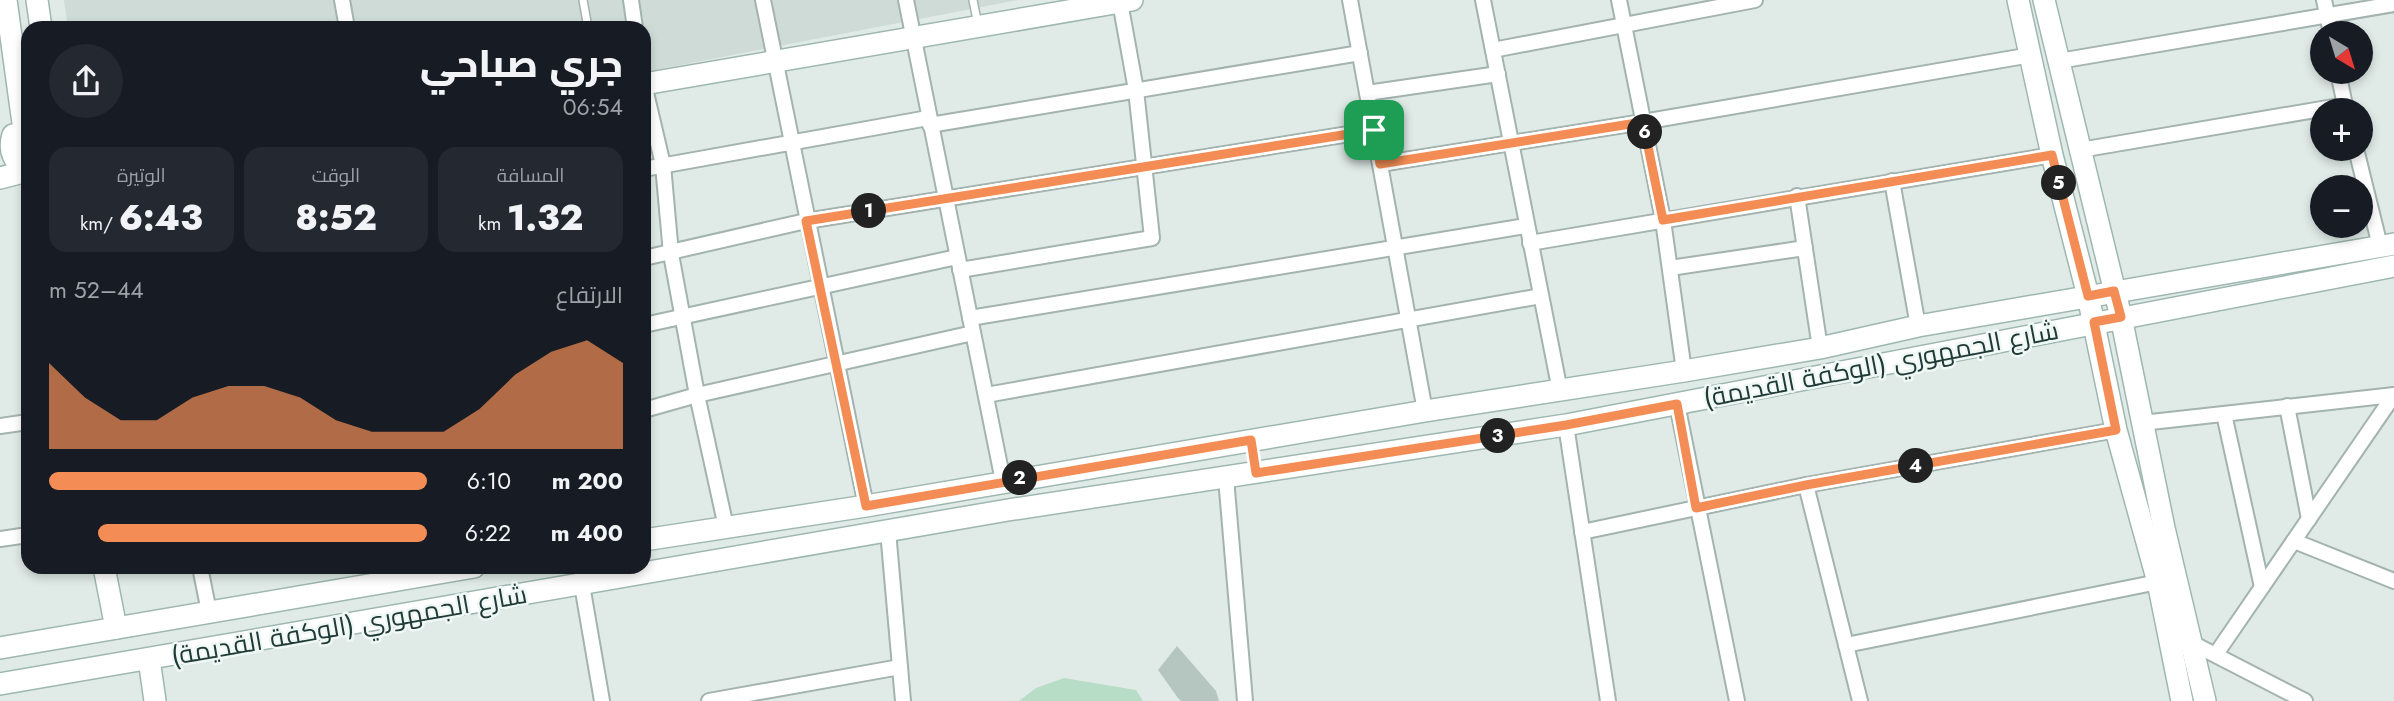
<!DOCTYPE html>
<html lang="ar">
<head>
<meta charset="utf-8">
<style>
	body { margin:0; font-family:Jost,Cairo,sans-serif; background:#242831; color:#f1f3f6; direction:rtl; height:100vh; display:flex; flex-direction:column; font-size:26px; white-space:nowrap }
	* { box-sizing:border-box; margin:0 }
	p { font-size:23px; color:#9ea1a6 }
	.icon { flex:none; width:38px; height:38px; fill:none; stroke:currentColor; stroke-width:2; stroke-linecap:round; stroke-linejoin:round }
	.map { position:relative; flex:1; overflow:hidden; direction:ltr }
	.details { position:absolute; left:21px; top:21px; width:630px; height:553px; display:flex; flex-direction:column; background:#171b24; border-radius:21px; box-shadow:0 4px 10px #0003; direction:rtl }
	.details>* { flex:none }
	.needle { width:46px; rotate:142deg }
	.fabs { position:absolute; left:2310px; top:21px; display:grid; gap:14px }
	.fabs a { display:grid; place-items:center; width:63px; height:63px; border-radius:50%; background:#171b24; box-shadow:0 4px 10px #0003; font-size:35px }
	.pin { position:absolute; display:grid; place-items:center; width:60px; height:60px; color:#fff; margin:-30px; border-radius:14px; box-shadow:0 4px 10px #0006 }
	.km { position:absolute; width:35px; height:35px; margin:-18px; border-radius:50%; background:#222; color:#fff; font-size:19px; line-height:35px; text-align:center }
	.round { display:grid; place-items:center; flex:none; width:74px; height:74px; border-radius:37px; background:#242831 }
	.overview { display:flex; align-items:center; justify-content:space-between; height:119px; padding:0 28px }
	h1 { font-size:38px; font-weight:800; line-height:52px }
	.figures { display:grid; grid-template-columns:repeat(3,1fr); gap:10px; height:119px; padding:7px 28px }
	.figures div { display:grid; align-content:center; border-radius:18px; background:#242831; text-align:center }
	.figures b { font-size:35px; font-weight:800 }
	.figures small { font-size:19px; font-weight:400 }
	.figures p { font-size:19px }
	.chart { height:196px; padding:14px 28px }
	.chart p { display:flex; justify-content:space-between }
	.chart svg { width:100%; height:126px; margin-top:7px; fill:#f38d55; opacity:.7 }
	ul { padding:0 28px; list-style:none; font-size:23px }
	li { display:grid; grid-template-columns:112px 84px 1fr; align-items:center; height:52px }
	li i { height:18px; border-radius:9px; background:#f38d55 }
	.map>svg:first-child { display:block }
	.built { fill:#cedbd6 }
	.green { fill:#b8ddc6 }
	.building { fill:#b5c6c1 }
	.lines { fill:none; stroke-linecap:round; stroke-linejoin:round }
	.lane-casing { stroke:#a3b3af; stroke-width:10 }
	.street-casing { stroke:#a3b3af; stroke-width:18 }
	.secondary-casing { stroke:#9eb7b1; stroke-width:24 }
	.lane { stroke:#fff; stroke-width:7 }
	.street { stroke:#fff; stroke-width:14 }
	.secondary { stroke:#fff; stroke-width:21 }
	.route-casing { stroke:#fff; stroke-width:14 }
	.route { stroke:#f38d55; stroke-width:9 }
	.labels { text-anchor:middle; stroke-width:5; stroke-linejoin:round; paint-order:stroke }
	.street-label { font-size:26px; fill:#203b37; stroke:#f0f8f5 }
</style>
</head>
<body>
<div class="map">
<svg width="2394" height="701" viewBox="0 0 2394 701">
	<rect width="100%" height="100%" fill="#e0ebe7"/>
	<!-- built -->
	<path class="built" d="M 64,0 L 1018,0 L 644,72 L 644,28 L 68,28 Z"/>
	<!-- green -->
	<path class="green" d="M 1064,678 L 1136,690 L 1143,701 L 1019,701 L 1036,688 Z"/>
	<!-- building -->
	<path class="building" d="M 1177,646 L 1216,691 L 1219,701 L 1181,701 L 1178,698 L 1158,670 Z"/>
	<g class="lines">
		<!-- lane casing -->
		<g class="lane-casing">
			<g id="lane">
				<path d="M 583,0 L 588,28"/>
				<path d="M 973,0 L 978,25"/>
			</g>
		</g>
		<!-- street casing -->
		<g class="street-casing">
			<g id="street">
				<path d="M 342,0 L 347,28"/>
				<path d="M 631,0 L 635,28"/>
				<path d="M 763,0 L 866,506"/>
				<path d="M 906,0 L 1003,481"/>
				<path d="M 1350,0 L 1425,411"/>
				<path d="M 1483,0 L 1560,391"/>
				<path d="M 1619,0 L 1663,220 L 1684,371"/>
				<path d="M 2324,0 L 2331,33"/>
				<path d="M 1493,50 L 1755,0"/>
				<path d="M 2059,61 L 2394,4"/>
				<path d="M 2338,72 L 2346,110"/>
				<path d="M 644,84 L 663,165 L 671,254 L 697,395 L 726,527"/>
				<path d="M 1367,93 L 1498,74"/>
				<path d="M 930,125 L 1360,53"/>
				<path d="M 2356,149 L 2380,246"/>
				<path d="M 2080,150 L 2345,105"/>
				<path d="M 1380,164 L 1643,122 L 2031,55"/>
				<path d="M 644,169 L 928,118"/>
				<path d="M 1892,181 L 1918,326"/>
				<path d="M 1797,196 L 1820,348"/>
				<path d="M 1530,243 L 2052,155"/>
				<path d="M 644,258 L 806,221 L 1374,130"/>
				<path d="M 1670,268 L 1805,248"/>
				<path d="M 960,270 L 1152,238 L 1136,90 L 1120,2"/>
				<path d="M 970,318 L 1526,226"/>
				<path d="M 644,325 L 957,257"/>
				<path d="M 986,395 L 1541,296"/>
				<path d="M 1677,404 L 1737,701"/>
				<path d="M 2287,406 L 2309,519"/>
				<path d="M 644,410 L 697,395 L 973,333"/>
				<path d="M 2224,414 L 2262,587"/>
				<path d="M 2142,423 L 2394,395"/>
				<path d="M 1566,425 L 1608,701"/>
				<path d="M 0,426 L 28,422"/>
				<path d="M 1226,478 L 1245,701"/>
				<path d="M 1806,485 L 1860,701"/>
				<path d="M 888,531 L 903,701"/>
				<path d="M 1582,532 L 1806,485 L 2116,430"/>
				<path d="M 0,539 L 28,535"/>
				<path d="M 2294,541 L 2394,581"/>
				<path d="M 200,567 L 209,612"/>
				<path d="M 582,585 L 602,701"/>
				<path d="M 2192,643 L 2305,701"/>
				<path d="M 1846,645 L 2158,582"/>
				<path d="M 2216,654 L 2394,395"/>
				<path d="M 709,701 L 900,667"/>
			</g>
		</g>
		<!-- secondary casing -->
		<g class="secondary-casing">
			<g id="secondary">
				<path d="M 6,0 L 23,123"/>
				<path d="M 37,0 L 41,28"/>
				<path d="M 2018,0 L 2052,155 L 2088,296 L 2116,430 L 2158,582 L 2182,701"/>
				<path d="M 2044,0 L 2121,317 L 2164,528 L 2205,701"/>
				<path d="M 644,84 L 1132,0"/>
				<path d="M 13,135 C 8,151 14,163 28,171"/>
				<path d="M 0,178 L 27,171"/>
				<path d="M 644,540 L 866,506 L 1425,411 L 1684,371 L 1820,348 L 1918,326 L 2394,244"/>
				<path d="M 104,567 L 116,628"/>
				<path d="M 0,648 L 474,567"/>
				<path d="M 149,659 L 155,701"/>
				<path d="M 0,684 L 1008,510 L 1566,425 L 2394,266"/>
			</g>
		</g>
		<!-- lane -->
		<use href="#lane" class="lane"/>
		<!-- street -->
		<use href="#street" class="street"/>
		<!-- secondary -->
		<use href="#secondary" class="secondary"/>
	</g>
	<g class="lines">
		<!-- route casing -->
		<g class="route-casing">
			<path id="route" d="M 1643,122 L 1663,220 L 2052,155 L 2088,296 L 2114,291 L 2121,317 L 2094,322 L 2116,430 L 1806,485 L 1696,508 L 1677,404 L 1566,425 L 1256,473 L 1251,440 L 866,506 L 806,221 L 1374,130 L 1380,164 Z"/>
		</g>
		<!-- route -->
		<use href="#route" class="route"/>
	</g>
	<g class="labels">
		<!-- street labels -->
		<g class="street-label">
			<text transform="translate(1881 364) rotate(-11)" y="9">شارع الجمهوري (الوكفة القديمة)</text>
			<text transform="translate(349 625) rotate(-10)" y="9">شارع الجمهوري (الوكفة القديمة)</text>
		</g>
	</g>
</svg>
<div class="fabs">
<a><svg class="needle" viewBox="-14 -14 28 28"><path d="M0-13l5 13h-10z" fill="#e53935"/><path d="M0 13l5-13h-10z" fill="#9ea1a6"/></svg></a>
<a>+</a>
<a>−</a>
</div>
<div class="pin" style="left:1374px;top:130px;background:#1e9e55"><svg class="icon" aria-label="arrive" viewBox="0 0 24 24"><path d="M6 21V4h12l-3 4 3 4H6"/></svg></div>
<b class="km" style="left:869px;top:211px">1</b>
<b class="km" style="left:1020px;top:478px">2</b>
<b class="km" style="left:1498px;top:436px">3</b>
<b class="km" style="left:1916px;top:466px">4</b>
<b class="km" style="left:2059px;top:183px">5</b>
<b class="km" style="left:1645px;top:132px">6</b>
<section class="details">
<div class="overview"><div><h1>جري صباحي</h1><p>06:54</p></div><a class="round"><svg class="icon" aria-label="share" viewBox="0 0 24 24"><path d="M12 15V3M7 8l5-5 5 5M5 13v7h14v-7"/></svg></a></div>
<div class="figures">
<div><p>المسافة</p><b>1.32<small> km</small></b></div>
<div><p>الوقت</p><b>8:52</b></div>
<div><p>الوتيرة</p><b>6:43<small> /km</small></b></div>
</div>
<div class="chart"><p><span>الارتفاع</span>44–52 m</p>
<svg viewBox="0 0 160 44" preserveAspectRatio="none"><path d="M0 44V14L10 26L20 34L30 34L40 26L50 22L60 22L70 26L80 34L90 38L100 38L110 38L120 30L130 18L140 10L150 6L160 14V44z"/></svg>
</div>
<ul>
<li><b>200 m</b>6:10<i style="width:100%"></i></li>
<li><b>400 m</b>6:22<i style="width:87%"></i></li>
</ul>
</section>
</div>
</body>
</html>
